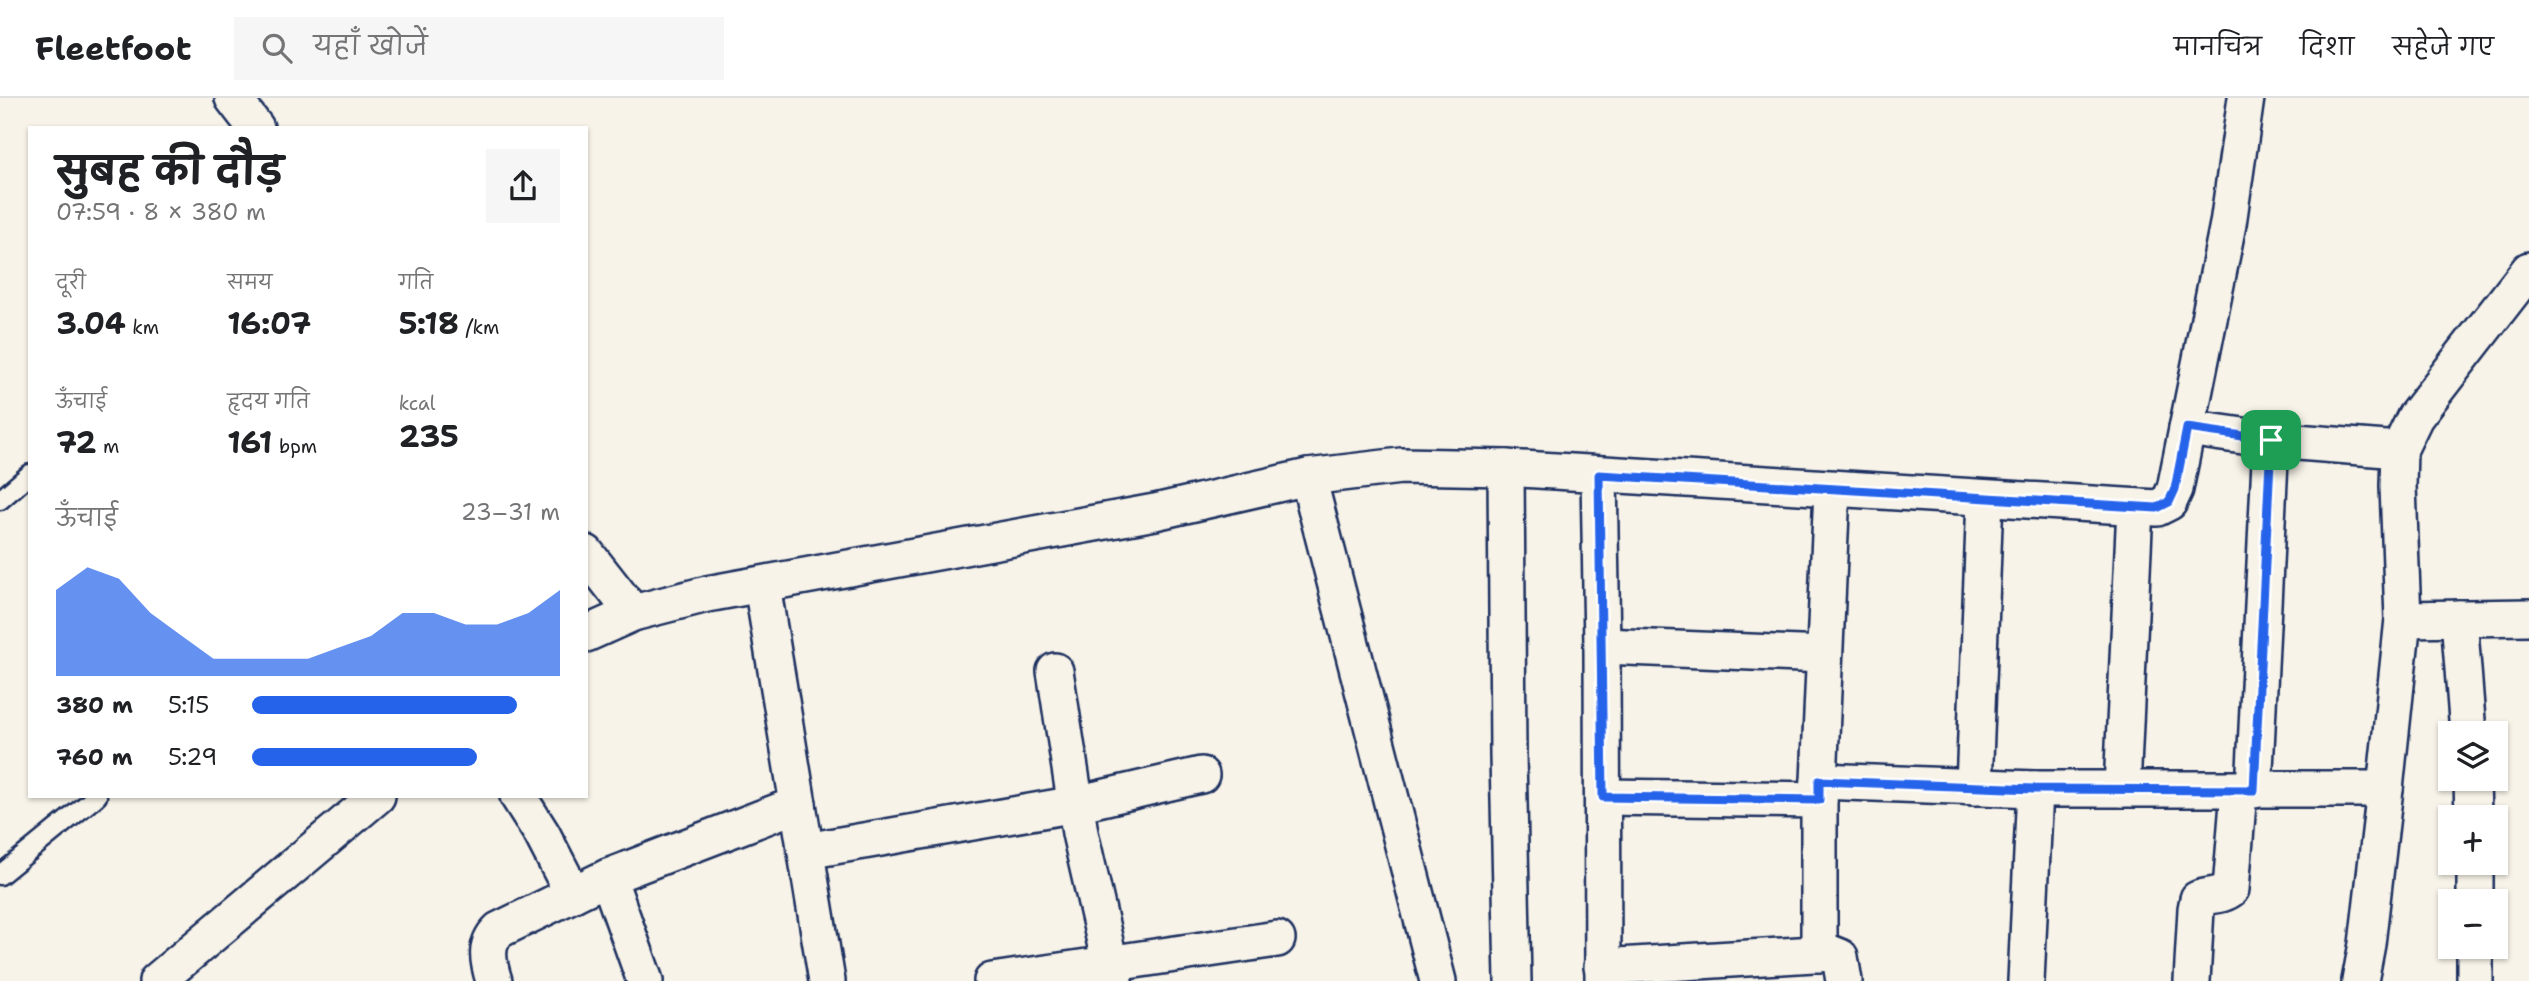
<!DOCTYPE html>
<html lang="hi">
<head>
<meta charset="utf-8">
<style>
	body { margin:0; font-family:"Shantell Sans","Playpen Sans Deva",sans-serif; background:#f6f6f6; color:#202124; height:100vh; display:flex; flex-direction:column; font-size:26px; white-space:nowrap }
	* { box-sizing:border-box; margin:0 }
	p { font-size:23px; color:#757577 }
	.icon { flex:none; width:38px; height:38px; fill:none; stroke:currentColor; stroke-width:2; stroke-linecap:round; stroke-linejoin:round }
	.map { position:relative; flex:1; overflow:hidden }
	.side { position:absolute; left:28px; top:28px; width:560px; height:672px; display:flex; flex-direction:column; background:#fff; border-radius:0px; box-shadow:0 2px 5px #0004 }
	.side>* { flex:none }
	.fabs { position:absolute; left:2438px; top:623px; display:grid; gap:14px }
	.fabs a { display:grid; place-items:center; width:70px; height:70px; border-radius:0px; background:#fff; box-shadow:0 2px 5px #0004; font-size:35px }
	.pin { position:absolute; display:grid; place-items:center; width:60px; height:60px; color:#fff; margin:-30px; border-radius:14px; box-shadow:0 4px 10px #0006 }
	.round { display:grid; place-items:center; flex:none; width:74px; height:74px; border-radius:0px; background:#f6f6f6 }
	.summary { display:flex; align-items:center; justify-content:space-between; height:119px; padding:0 28px }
	h1 { font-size:38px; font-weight:700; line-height:52px }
	.stats { display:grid; grid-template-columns:repeat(3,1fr); gap:10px; height:119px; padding:7px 28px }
	.stats div { display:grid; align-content:center }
	.stats b { font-size:30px; font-weight:700 }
	.stats small { font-size:19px; font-weight:400 }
	.stats p { font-size:19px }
	.chart { height:196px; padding:14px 28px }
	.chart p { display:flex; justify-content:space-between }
	.chart svg { width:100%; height:126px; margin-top:7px; fill:#2563eb; opacity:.7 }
	ul { padding:0 28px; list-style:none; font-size:23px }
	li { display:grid; grid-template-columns:112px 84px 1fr; align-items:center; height:52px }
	li i { height:18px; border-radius:9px; background:#2563eb }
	header { display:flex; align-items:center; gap:42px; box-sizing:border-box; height:98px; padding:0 35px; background:#fff; border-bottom:2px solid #e0e0e0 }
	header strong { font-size:33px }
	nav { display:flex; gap:38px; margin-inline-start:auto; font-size:24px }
	.search { width:490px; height:63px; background:#f6f6f6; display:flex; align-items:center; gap:18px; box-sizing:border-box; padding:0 24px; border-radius:0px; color:#757577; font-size:26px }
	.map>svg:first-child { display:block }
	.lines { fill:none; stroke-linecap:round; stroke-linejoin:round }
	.service-casing { stroke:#1b2f5e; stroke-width:23 }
	.minor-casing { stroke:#1b2f5e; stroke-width:40 }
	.service { stroke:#f7f3e8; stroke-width:18 }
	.minor { stroke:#f7f3e8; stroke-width:35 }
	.route-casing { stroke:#fff; stroke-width:14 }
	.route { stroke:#2563eb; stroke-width:9 }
</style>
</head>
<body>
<header>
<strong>Fleetfoot</strong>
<div class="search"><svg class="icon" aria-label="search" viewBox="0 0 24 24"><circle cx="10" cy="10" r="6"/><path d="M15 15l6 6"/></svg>यहाँ खोजें</div>
<nav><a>मानचित्र</a><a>दिशा</a><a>सहेजे गए</a></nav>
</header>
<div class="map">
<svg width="2529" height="883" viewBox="0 0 2529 883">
	<rect width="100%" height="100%" fill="#f7f3e8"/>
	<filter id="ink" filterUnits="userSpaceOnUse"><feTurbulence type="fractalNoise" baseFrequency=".0143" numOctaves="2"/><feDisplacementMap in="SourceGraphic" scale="14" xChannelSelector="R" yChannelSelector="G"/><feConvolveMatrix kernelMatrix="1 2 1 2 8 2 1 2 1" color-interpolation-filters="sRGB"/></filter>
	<g filter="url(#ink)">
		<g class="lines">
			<!-- service casing -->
			<g class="service-casing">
				<g id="service">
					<path d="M 0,402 L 30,376"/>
					<path d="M 0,777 L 97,698"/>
				</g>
			</g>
			<!-- minor casing -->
			<g class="minor-casing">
				<g id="minor">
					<path d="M 233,0 L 256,30"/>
					<path d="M 2187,330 L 2271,342 L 2399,352"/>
					<path d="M 1506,370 L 1508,657 L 1513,883"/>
					<path d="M 1599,377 L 1602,548 L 1603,883"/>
					<path d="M 1308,379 L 1438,883"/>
					<path d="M 586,455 L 633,515"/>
					<path d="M 762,487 L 827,883"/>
					<path d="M 2459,520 L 2468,635"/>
					<path d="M 2403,521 L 2529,519"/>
					<path d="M 586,536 L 633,515 L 707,496 L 1155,414 L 1308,379 L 1401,368 L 1506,370 L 2157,410 L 2169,404 L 2175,391 L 2228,126 L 2246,0"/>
					<path d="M 1602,548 L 1824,557"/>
					<path d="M 1055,573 L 1080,735 L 1114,883"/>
					<path d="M 2472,681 L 2473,719"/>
					<path d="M 1819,683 L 2035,691 L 2385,691"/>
					<path d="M 1974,689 L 1985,400"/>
					<path d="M 2122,691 L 2135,409"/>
					<path d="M 2254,692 L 2271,342"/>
					<path d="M 518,698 L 542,736 L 573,796"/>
					<path d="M 1603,699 L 1819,702"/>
					<path d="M 806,753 L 1076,706 L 1201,677"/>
					<path d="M 2475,765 L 2475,803"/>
					<path d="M 608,779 L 645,883"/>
					<path d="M 2475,849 L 2475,883"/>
					<path d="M 1819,856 L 1819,683 L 1832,392"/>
					<path d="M 1602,869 L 1830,855 L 1840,859 L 1844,883"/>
					<path d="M 157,883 L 377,698"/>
					<path d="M 494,883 C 488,864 484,846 499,832 L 608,779 L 798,706"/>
					<path d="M 992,883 L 1277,841"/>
					<path d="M 2026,883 L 2035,691"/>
					<path d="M 2192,883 L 2196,811 L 2198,801 C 2210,796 2221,799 2231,791 L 2239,692"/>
					<path d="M 2360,883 L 2367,846 L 2385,691 L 2403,521 L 2398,388 L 2399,352 L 2415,319 L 2529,172"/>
				</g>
			</g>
			<!-- service -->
			<use href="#service" class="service"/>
			<!-- minor -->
			<use href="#minor" class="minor"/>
		</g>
	</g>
	<g class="lines" filter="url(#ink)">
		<!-- route casing -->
		<g class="route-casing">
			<path id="route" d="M 2187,330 L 2271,342 L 2254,692 L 2035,691 L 1819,683 L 1819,702 L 1603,699 L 1599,377 L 2157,410 L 2169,404 L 2175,391 Z"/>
		</g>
		<!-- route -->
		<use href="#route" class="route"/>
	</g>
</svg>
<div class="fabs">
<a><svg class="icon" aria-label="layers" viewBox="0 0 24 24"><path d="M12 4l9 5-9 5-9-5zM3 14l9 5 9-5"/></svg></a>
<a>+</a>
<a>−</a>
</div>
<div class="pin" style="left:2271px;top:342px;background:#1e9e55"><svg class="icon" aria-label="arrive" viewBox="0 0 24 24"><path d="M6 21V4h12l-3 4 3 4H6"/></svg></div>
<section class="side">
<div class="summary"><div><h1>सुबह की दौड़</h1><p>07:59 · 8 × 380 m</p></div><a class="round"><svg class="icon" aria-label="share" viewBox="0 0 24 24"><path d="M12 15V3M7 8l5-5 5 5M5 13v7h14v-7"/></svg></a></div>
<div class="stats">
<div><p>दूरी</p><b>3.04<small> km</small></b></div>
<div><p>समय</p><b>16:07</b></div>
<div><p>गति</p><b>5:18<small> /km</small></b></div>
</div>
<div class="stats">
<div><p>ऊँचाई</p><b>72<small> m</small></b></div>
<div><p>हृदय गति</p><b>161<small> bpm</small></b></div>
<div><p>kcal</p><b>235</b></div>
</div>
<div class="chart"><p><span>ऊँचाई</span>23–31 m</p>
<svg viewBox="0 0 160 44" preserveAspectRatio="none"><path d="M0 44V14L10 6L20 10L30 22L40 30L50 38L60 38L70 38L80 38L90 34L100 30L110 22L120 22L130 26L140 26L150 22L160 14V44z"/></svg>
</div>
<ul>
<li><b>380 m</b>5:15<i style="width:86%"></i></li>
<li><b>760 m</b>5:29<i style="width:73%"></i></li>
</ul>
</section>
</div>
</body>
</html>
